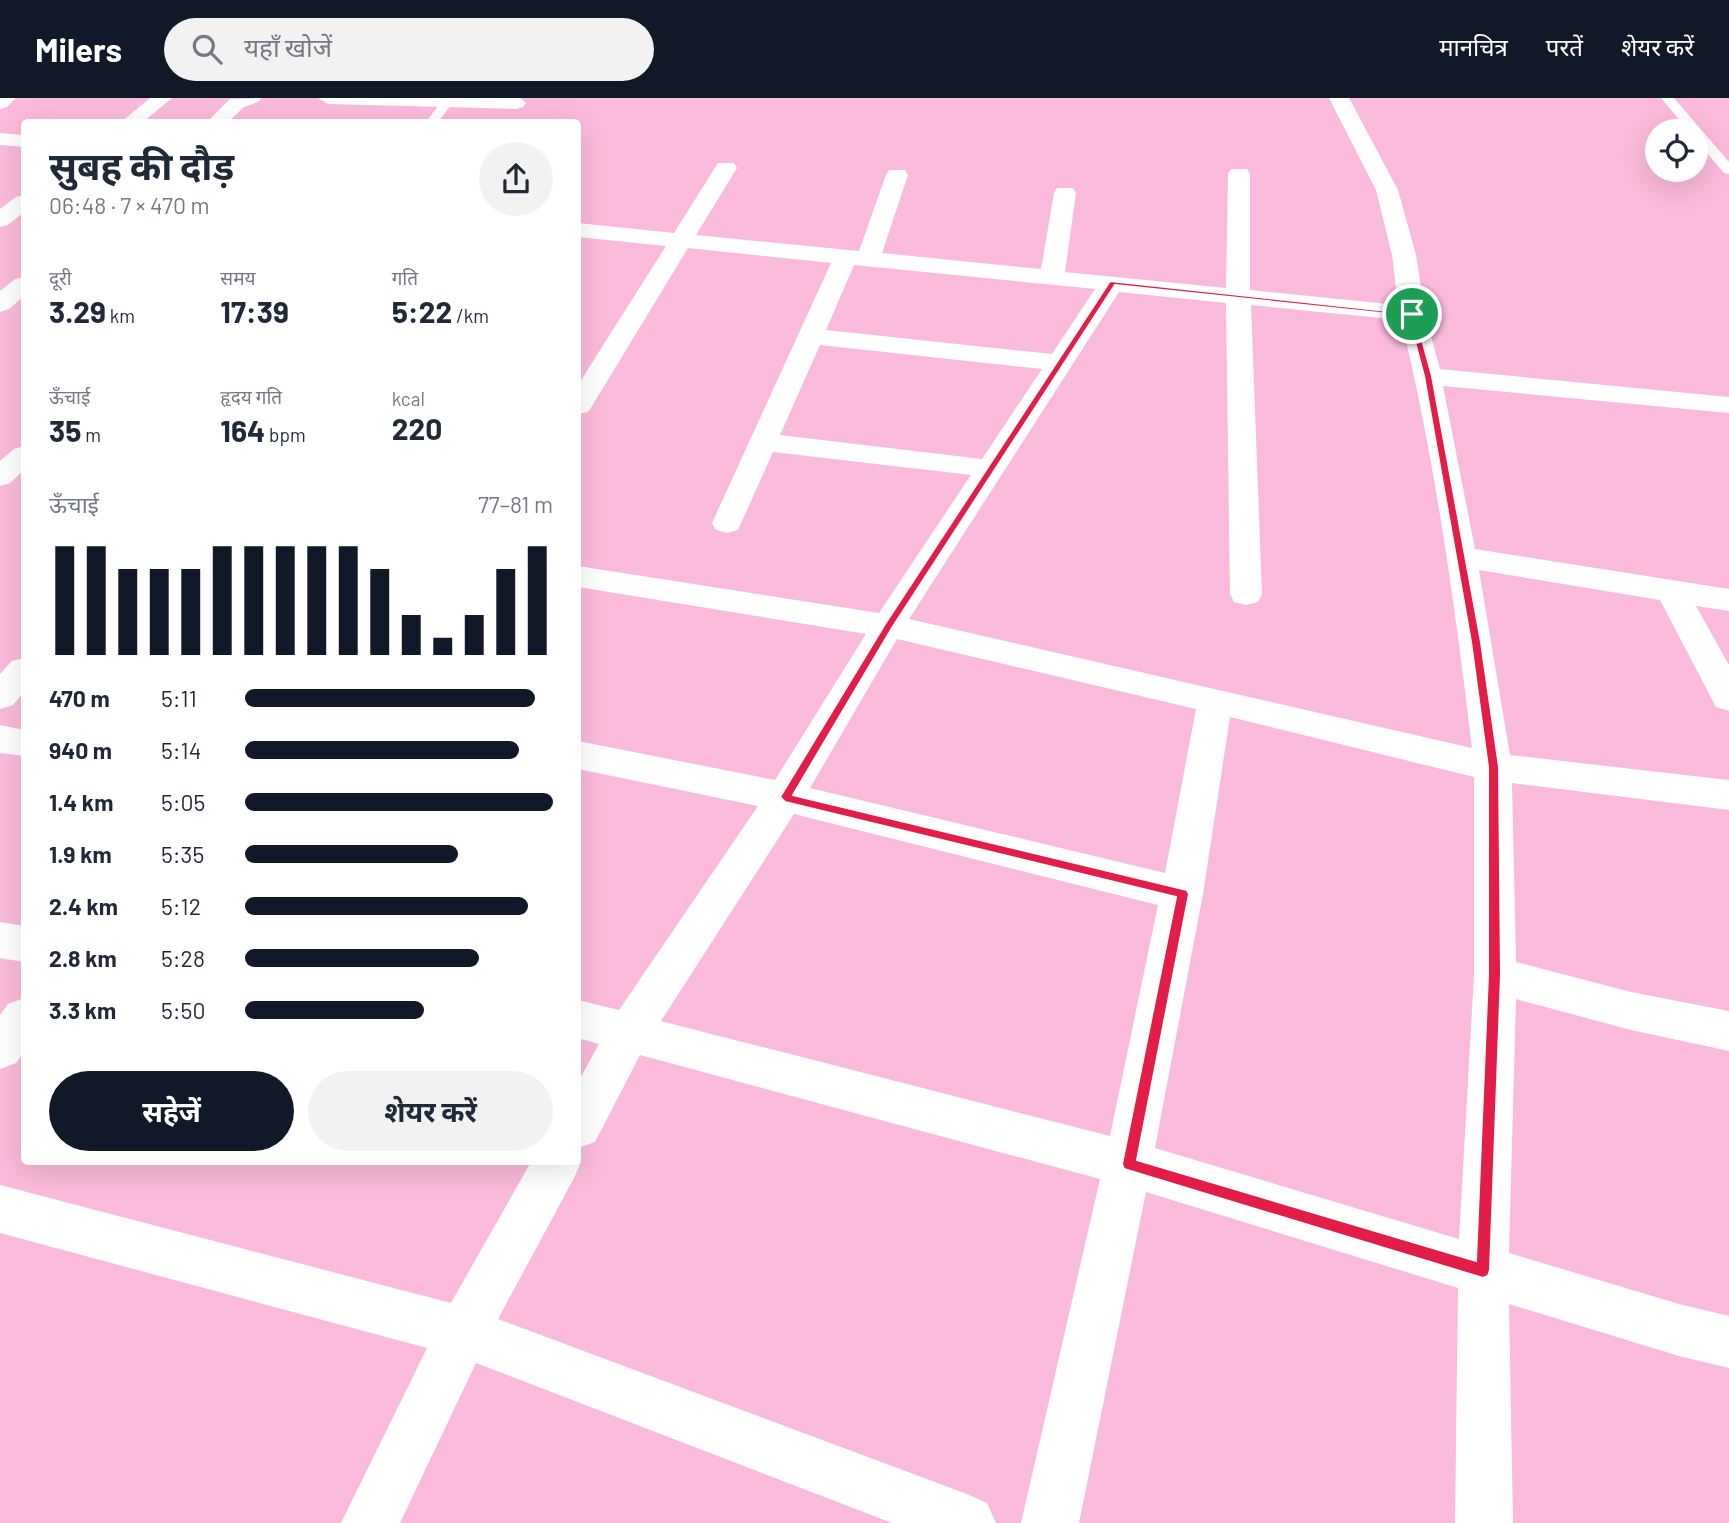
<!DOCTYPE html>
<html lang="hi">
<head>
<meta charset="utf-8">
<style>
	body { margin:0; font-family:Barlow,"Noto Sans Devanagari",sans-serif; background:#f2f2f3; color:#1f2937; height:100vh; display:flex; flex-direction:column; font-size:26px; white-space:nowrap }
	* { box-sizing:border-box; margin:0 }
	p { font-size:23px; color:#747a83 }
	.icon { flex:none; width:38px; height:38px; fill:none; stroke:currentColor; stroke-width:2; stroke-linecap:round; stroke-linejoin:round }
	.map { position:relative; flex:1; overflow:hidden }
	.drawer { position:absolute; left:21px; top:21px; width:560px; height:1046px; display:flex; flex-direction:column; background:#fff; border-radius:7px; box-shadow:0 7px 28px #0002 }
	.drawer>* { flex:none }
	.fabs { position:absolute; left:1645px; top:21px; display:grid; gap:14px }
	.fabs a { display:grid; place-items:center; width:63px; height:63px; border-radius:50%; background:#fff; box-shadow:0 7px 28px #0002; font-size:35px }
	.pin { position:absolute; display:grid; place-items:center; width:60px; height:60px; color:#fff; margin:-30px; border:4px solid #fff; border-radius:50%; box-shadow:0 2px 7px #0007 }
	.round { display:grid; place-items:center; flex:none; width:74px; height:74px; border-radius:37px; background:#f2f2f3 }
	.head { display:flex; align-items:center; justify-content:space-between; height:119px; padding:0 28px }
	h1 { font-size:38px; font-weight:700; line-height:52px }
	.figures { display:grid; grid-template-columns:repeat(3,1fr); gap:10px; height:119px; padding:7px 28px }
	.figures div { display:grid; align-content:center }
	.figures b { font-size:30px; font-weight:700 }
	.figures small { font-size:19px; font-weight:400 }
	.figures p { font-size:19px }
	.chart { height:196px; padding:14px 28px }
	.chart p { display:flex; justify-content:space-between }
	.chart svg { width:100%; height:126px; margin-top:7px; stroke:#111827; stroke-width:6 }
	.action { display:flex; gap:14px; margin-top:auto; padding:14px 28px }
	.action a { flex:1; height:80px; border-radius:42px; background:#111827; color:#fff; font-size:28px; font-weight:700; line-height:80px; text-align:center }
	.action a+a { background:#f2f2f3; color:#1f2937 }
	ul { padding:0 28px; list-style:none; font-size:23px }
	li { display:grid; grid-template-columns:112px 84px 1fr; align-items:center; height:52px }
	li i { height:18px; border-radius:9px; background:#111827 }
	header { display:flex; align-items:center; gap:42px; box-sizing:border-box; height:98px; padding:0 35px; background:#111827; color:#fff }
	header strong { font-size:33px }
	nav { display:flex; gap:38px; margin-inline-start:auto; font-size:24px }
	.search { width:490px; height:63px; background:#f2f2f3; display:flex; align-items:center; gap:18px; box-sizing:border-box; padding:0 24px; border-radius:38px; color:#747a83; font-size:26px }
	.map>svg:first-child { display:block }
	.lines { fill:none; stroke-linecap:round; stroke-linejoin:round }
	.service { fill:#fff; fill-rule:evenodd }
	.minor { fill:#fff; fill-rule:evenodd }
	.route { fill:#e11d48; stroke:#fff; stroke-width:2; fill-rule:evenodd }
</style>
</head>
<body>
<header>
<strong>Milers</strong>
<div class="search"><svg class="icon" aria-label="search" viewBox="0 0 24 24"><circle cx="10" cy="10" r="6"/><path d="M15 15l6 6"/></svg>यहाँ खोजें</div>
<nav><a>मानचित्र</a><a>परतें</a><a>शेयर करें</a></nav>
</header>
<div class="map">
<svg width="1729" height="1425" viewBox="0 0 1729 1425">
	<rect width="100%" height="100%" fill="#fabadb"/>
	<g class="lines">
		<!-- service -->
		<g class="service">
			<path d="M 444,0 L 452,0 L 454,3 L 438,24 L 426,24 Z"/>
			<path d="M 1661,0 L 1674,0 L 1729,64 L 1729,76 L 1724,75 L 1696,42 L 1696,33 L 1689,33 Z"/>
		</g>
		<!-- minor -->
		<g class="minor">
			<path d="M 0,0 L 16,0 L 7,9 L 0,11 Z"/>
			<path d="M 150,0 L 172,0 L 143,24 L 121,24 Z"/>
			<path d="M 261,0 L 258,4 L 244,9 L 228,24 L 207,24 L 230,1 Z"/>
			<path d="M 318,0 L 520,0 L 526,5 L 523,9 L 516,11 L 328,6 Z"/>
			<path d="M 1329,0 L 1349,0 L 1398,92 L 1416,157 L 1425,216 L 1440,271 L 1729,299 L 1729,315 L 1443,288 L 1475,451 L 1729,491 L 1729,513 L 1696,508 L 1729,567 L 1729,613 L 1716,609 L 1660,502 L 1479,472 L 1510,657 L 1729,682 L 1729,712 L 1512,685 L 1516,864 L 1631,894 L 1729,913 L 1729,953 L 1631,932 L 1516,901 L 1509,1155 L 1679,1206 L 1729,1218 L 1729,1270 L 1679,1258 L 1509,1206 L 1513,1425 L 1455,1425 L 1458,1190 L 1146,1094 L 1079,1425 L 1021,1425 L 1100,1081 L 640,957 L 595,1044 L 578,1050 L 578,984 L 599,946 L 578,940 L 578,902 L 619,912 L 758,708 L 578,671 L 578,643 L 775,682 L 866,536 L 578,489 L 578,468 L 879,515 L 971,377 L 773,354 L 738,432 L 727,435 L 716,432 L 712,425 L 831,165 L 688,150 L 592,308 L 588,314 L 578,316 L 578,287 L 666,148 L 578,139 L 578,125 L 674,135 L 718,65 L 734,65 L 737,70 L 696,137 L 859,153 L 886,77 L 889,72 L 905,72 L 908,77 L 882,155 L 1041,171 L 1054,95 L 1057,90 L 1073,90 L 1076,95 L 1065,174 L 1226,190 L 1228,76 L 1231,71 L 1247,71 L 1250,76 L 1250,192 L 1398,207 L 1392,157 L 1376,92 ZM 854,167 L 1095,191 L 1052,256 L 826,232 ZM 1119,194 L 1226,205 L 1230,496 L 1234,504 L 1246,507 L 1258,504 L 1262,496 L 1251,207 L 1401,222 C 1435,361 1455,508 1472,650 L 909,521 ZM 820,247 L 1042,271 L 982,361 L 780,337 ZM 897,541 L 1196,611 L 1165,775 L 810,690 ZM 1230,619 L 1474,679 L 1474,877 L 1459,1141 L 1155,1050 L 1203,796 ZM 794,716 L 1158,807 L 1110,1038 L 661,923 Z"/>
			<path d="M 0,35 L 24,37 L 24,49 L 0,47 Z"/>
			<path d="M 24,97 L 24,114 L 8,127 L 0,129 L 0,111 L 16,99 Z"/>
			<path d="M 24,179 L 24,198 L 9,211 L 0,214 L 0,193 L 15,181 Z"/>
			<path d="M 24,348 L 24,372 L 10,385 L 0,388 L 0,363 L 14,351 Z"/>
			<path d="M 24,560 L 24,594 L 13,607 L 0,611 L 0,576 L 12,563 Z"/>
			<path d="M 0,627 L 24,632 L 24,658 L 0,655 Z"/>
			<path d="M 0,824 L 24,828 L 24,864 L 0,860 Z"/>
			<path d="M 24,900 L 24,954 L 16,965 L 0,971 L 0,917 L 8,906 Z"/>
			<path d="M 578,1056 L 581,1064 L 574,1080 L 498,1221 L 967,1396 L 987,1405 L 996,1425 L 892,1425 L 476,1265 L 400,1425 L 341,1425 L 427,1250 L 0,1135 L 0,1087 L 451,1205 L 531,1064 L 578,1064 Z"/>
		</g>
	</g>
	<!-- route -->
	<path class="route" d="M 1110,183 L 1415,216 L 1432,278 L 1481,544 L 1499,669 L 1501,877 L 1490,1172 L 1488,1178 L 1483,1180 L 1124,1071 L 1122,1066 L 1176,799 L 785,704 L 780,699 L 885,526 ZM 1115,187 L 1408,218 L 1424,278 L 1471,544 L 1488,669 L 1488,877 L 1476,1163 L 1137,1062 L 1189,796 L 1187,792 L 793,697 L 892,530 Z"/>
</svg>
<div class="fabs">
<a><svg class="icon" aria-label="locate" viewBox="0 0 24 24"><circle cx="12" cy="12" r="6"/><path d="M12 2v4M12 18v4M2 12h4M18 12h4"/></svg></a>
</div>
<div class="pin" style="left:1412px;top:216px;background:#1e9e55"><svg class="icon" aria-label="arrive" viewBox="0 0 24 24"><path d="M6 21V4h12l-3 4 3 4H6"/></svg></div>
<section class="drawer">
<div class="head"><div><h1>सुबह की दौड़</h1><p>06:48 · 7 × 470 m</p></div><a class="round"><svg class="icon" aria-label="share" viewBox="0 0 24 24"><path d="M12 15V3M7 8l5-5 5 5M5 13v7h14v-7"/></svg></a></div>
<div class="figures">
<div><p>दूरी</p><b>3.29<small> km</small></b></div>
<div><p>समय</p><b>17:39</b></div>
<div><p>गति</p><b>5:22<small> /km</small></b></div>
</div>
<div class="figures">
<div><p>ऊँचाई</p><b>35<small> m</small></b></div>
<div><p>हृदय गति</p><b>164<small> bpm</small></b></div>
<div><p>kcal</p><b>220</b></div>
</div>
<div class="chart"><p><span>ऊँचाई</span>77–81 m</p>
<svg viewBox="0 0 160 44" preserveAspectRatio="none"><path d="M5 44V6M15 44V6M25 44V14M35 44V14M45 44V14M55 44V6M65 44V6M75 44V6M85 44V6M95 44V6M105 44V14M115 44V30M125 44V38M135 44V30M145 44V14M155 44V6"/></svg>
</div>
<ul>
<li><b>470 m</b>5:11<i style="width:94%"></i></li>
<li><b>940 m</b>5:14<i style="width:89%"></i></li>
<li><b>1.4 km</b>5:05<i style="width:100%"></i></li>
<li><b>1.9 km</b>5:35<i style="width:69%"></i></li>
<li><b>2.4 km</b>5:12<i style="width:92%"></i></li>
<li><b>2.8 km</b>5:28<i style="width:76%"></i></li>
<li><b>3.3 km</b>5:50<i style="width:58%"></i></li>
</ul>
<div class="action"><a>सहेजें</a><a>शेयर करें</a></div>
</section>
</div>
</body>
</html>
